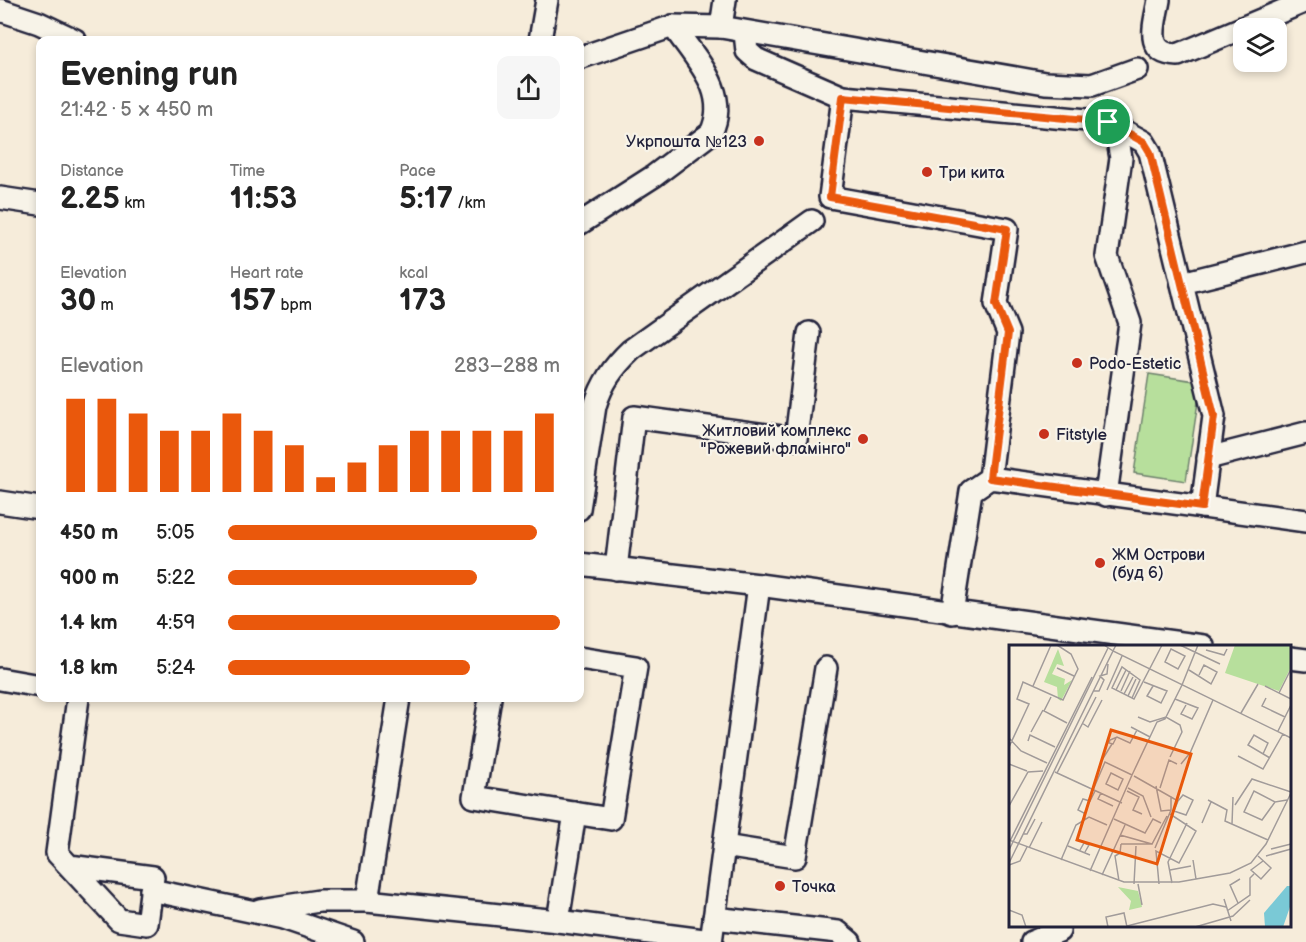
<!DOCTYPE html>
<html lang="en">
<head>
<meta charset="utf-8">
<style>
	body { margin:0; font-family:"Balsamiq Sans",sans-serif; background:#f6f6f6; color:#222; height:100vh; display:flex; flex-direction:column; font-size:22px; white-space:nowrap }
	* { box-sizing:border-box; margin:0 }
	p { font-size:20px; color:#767676 }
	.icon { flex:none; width:33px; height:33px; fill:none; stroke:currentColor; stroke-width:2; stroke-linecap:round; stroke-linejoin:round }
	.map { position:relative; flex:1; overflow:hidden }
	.sheet { position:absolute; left:36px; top:36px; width:548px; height:666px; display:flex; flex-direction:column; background:#fff; border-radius:12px; box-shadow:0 3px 9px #0003 }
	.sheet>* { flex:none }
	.controls { position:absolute; left:1233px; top:18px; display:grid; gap:12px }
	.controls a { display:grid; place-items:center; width:54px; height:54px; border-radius:12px; background:#fff; box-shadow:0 3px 9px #0003; font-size:30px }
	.pin { position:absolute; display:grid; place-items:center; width:51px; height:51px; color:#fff; margin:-26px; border:3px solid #fff; border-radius:50%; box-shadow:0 2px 6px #0007 }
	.round { display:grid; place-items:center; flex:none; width:63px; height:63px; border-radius:12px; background:#f6f6f6 }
	.headline { display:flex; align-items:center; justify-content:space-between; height:102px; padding:0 24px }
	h1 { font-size:33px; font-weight:600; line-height:45px }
	.metrics { display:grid; grid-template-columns:repeat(3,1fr); gap:9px; height:102px; padding:6px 24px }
	.metrics div { display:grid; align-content:center }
	.metrics b { font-size:30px; font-weight:600 }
	.metrics small { font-size:16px; font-weight:400 }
	.metrics p { font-size:16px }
	.chart { height:168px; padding:12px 24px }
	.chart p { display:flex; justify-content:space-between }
	.chart svg { width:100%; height:108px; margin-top:6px; stroke:#ea580c; stroke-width:6 }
	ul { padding:0 24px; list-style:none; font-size:20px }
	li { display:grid; grid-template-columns:96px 72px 1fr; align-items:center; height:45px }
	li i { height:15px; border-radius:8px; background:#ea580c }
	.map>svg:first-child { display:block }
	.green { fill:#b7df9c; stroke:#6c806c; stroke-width:1.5 }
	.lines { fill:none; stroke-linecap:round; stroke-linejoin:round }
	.minor-casing { stroke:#22223b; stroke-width:26 }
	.minor { stroke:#f7f3e8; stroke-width:21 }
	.route-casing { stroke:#fff; stroke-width:12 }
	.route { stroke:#ea580c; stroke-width:8 }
	.poi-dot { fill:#c8321e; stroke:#f7f3e8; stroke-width:2 }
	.labels { text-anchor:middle; stroke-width:4.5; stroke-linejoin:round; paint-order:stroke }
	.poi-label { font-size:16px; fill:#22223b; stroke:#f7f3e8; text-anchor:start }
	.inset-road { fill:none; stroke:#a19b9a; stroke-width:1.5 }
	.view { fill:#e8590c; fill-opacity:0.15; stroke:#e8590c; stroke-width:3 }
	.inset-edge { fill:none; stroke:#22223b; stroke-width:3 }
</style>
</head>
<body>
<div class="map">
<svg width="1306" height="942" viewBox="0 0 1306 942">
	<rect width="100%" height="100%" fill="#f6ecda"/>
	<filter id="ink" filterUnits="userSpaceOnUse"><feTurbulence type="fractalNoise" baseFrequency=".0167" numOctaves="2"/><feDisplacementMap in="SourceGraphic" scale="12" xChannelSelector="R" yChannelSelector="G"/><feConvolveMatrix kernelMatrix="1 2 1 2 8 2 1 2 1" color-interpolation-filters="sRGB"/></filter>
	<g filter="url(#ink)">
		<!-- green -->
		<path class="green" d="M 1149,374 L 1201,382 L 1186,481 L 1134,473 Z"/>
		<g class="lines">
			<!-- minor casing -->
			<g class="minor-casing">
				<g id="minor">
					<path d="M 1159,0 C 1155,24 1143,54 1178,55 L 1306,1"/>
					<path d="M 0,10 L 39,23 L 75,40"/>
					<path d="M 721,27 L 725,0"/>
					<path d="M 745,33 L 747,51 L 756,59 L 843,97 L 1108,122 L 1117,135 L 1121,158 L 1107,256 L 1130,323 L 1106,495"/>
					<path d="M 540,40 L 547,0"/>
					<path d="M 579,58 L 673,26 L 721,27 L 1045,83 L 1092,85 L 1137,69"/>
					<path d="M 843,97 L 830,197 L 1007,229 L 996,304 L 1008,333 L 990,478"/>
					<path d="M 1108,122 L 1144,142 L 1150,152 L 1214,416 L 1202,507"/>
					<path d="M 0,198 L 40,204"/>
					<path d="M 579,224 L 654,176 L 711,133 C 731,92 695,59 673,26"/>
					<path d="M 1182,283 L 1306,252"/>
					<path d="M 1208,458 L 1306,433"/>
					<path d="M 0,502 L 40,508"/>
					<path d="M 579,509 L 595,406 C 602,383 613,367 631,350 L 812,221"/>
					<path d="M 579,564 L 759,585 L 1203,646"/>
					<path d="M 616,569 L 634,417 L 796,439 L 809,333"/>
					<path d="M 952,613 L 971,491 L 990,478 L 1306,521"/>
					<path d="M 1290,658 L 1306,660"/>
					<path d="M 0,679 L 40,686"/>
					<path d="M 399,698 L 367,901 L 558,921 L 711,941"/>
					<path d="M 490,698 L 474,797 L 611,819 L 636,667 L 579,658"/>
					<path d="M 724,846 L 795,857 L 826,668"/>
					<path d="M 69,866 L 153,877 L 147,924 L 119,920 L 57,853 L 78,698"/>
					<path d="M 151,890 L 283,918 L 353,942"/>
					<path d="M 260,910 L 319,901 L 367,901"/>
					<path d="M 714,918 L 838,932 L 850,942"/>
					<path d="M 558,921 L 575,813"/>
					<path d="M 711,942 L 759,585"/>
					<path d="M 1032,942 L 1059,931"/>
				</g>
			</g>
			<!-- minor -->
			<use href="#minor" class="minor"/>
		</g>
	</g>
	<g class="lines" filter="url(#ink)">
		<!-- route casing -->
		<g class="route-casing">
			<path id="route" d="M 843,97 L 1108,122 L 1144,142 L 1150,152 L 1214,416 L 1202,507 L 990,478 L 1008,333 L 996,304 L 1007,229 L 830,197 Z"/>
		</g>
		<!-- route -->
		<use href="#route" class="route"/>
	</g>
	<!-- markers -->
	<g class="poi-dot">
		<circle cx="759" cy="141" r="6"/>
		<circle cx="927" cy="172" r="6"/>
		<circle cx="1077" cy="363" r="6"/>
		<circle cx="1044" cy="434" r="6"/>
		<circle cx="863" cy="439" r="6"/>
		<circle cx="1100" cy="563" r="6"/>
		<circle cx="780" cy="886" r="6"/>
	</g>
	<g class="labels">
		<!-- poi labels -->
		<g class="poi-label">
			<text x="747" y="147" text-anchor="end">Укрпошта №123</text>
			<text x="939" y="178">Три кита</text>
			<text x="1089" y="369">Podo-Estetic</text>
			<text x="851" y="436" text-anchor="end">Житловий комплекс<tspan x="851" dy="18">"Рожевий фламінго"</tspan></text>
			<text x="1056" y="440">Fitstyle</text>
			<text x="1112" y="560">ЖМ Острови<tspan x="1112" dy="18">(буд 6)</tspan></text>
			<text x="792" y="892">Точка</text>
		</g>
	</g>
	<!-- overview -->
	<g transform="translate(1009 645)">
		<rect width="282" height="282" fill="#f6ecda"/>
		<path d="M 226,0 L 282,0 L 282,22 L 270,46 L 216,28 ZM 49,4 L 55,21 L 48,19 L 43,29 L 56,34 L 55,40 L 63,35 L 52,56 L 49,54 L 48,42 L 35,37 ZM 109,242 L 129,246 L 133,262 L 120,265 L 122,256 Z" fill="#b7df9c"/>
		<path d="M 278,241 L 282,241 L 282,259 L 274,282 L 256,282 L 255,268 Z" fill="#7ac9d6"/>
		<path class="inset-road" d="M 107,0 L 104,6 L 282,93M 171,0 L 211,19M 162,4 L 176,11 L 169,24 L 156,17 ZM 197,5 L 215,10 L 218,4M 48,23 L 65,31M 180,25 L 202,39 L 208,27 L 195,20 L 190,30M 135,37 L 158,46 L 152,58 L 138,51 L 144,41M 24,41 L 42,0M 256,41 L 282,54M 98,45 L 113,11M 107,45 L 117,25M 84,46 L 90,46 L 95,35 L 91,31 L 98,29 L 99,19M 112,46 L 121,26M 270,48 L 282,24M 115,49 L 124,32M 119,51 L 127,34M 42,52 L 35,66 L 58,78M 123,53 L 131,35 L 113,22 L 103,43 L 125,54 L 153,0M 257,53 L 253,61 L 276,72M 166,54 L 189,63 L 183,74 L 172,69 L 177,60M 232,68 L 249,39M 129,72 L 141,77 L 157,72 L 171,80 L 173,87 L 161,112M 73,78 L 79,82 L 93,55M 122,82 L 141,92M 269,86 L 282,60M 22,87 L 34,65M 0,93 L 12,106 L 38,118M 107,93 L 104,99 L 100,98 L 101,95 L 108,92 L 121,98 L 128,85M 19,96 L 21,90 L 46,102M 0,102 L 20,59 L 8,54 L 14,37 L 54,55 L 69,24 L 62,9 L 48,0M 254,109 L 259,98 L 245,90 L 239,100 L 261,113M 229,111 L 254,124 L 274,89M 93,115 L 103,99M 0,119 L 18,126M 172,119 L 181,108 L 204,55M 46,127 L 113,158M 48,128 L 87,52M 102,128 L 114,134 L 109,145 L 97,139 ZM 125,131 L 162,152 L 162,165 L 146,203M 147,141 L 152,166 L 162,165M 119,143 L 134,151 L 142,172M 151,143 L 160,115 L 168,119M 84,145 L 96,117 L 123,130M 118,146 L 130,152 L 124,165 L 133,169M 92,148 L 89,154 L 104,161M 162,152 L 169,156 L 165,166 L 177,170 L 184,155 L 174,150 L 169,156M 199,155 L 218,165 L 216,176 L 259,195M 266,157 L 253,175 L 235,167 L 245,146 L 266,157 L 278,155M 226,160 L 243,134 L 282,147M 0,161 L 19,127 L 34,126M 76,174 L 75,168 L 69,165 L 74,154 L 81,156 L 86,146M 105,174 L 136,188 L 144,174 L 152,178M 193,178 L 202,157M 223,179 L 224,152M 14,189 L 18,189 L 26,174M 111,190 L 143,199 L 158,171M 0,195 L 115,237 L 170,237 L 221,228 L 242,218 L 257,199 L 282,148M 1,196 L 83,32M 112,199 L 143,199M 59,201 L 81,210M 20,203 L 33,177M 262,204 L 282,199M 0,205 L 99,3M 71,205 L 75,198 L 80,200 L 76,207M 249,211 L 261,222 L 262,223 L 252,234 L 242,225 L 254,216M 257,211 L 282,204M 52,215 L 67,180 L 80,172 L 98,180M 184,215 L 187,234M 0,218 L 104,6 L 95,0M 0,220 L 11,216 L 18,202M 161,225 L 182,221M 81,226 L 123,130 L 148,77 L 156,74 L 173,40 L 189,0M 93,230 L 116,180M 110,236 L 106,211 L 111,208 L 112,199M 163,238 L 159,217 L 178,178M 125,239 L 127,201M 129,239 L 133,260M 150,239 L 147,206 L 170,218 L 187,186 L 161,169M 215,254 L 222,276M 229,258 L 221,240 L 231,234M 0,265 L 13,270 L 17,282M 218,266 L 241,250 L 241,233 L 245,229M 118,281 L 204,259 L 217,262M 99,282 L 97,272 L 115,268 L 118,282M 186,282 L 224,271 L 241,255"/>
		<path class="view" d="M 102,85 L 182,109 L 148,219 L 68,195 Z"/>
		<rect width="282" height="282" class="inset-edge"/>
	</g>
</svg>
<div class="controls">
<a><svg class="icon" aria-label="layers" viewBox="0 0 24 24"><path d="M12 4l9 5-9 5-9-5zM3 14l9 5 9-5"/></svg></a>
</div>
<div class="pin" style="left:1108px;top:122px;background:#1e9e55"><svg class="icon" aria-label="arrive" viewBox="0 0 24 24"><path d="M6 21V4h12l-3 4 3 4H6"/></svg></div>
<section class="sheet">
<div class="headline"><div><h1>Evening run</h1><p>21:42 · 5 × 450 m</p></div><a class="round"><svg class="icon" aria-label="share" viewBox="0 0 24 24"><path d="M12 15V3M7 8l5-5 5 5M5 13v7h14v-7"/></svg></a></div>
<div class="metrics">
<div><p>Distance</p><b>2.25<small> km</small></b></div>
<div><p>Time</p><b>11:53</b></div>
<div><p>Pace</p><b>5:17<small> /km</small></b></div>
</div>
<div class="metrics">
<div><p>Elevation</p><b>30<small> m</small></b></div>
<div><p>Heart rate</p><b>157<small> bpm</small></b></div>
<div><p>kcal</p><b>173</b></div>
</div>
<div class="chart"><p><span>Elevation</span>283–288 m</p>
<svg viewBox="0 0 160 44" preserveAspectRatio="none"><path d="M5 44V6M15 44V6M25 44V12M35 44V19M45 44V19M55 44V12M65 44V19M75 44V25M85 44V38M95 44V32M105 44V25M115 44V19M125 44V19M135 44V19M145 44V19M155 44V12"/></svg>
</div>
<ul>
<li><b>450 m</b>5:05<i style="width:93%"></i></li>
<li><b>900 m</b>5:22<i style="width:75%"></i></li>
<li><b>1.4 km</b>4:59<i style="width:100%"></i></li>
<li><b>1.8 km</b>5:24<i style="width:73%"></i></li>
</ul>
</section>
</div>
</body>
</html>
